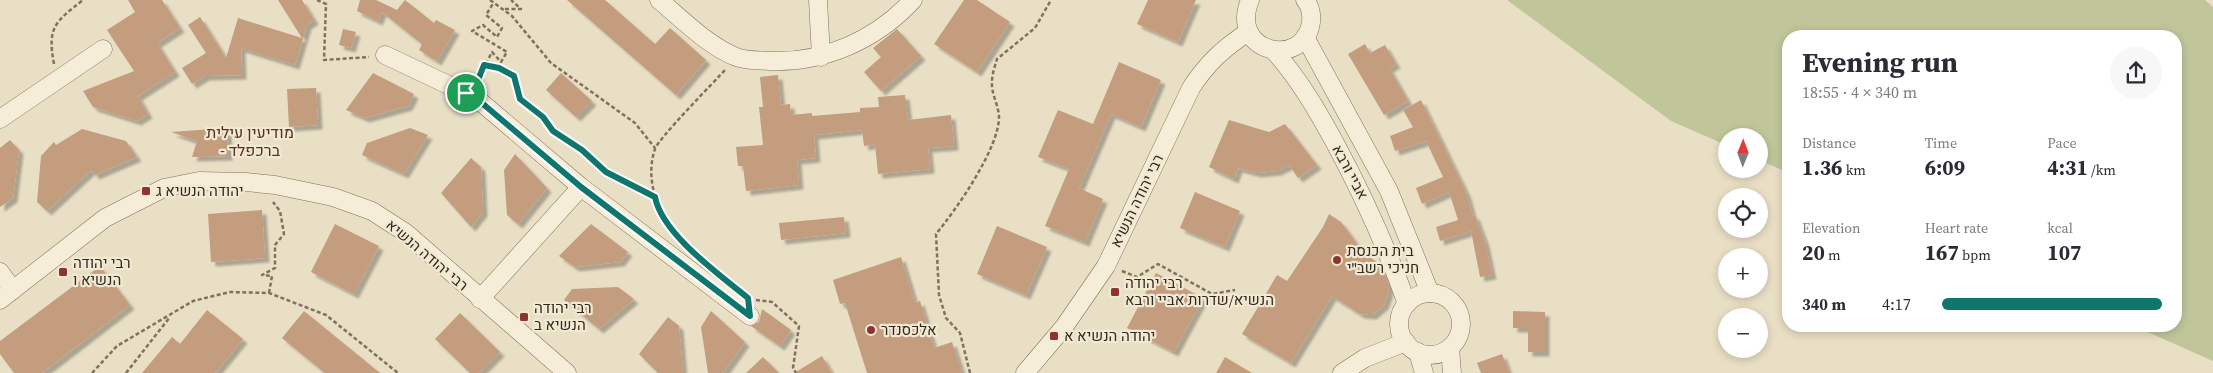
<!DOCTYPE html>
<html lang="en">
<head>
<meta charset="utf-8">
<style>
	body { margin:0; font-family:"Source Serif 4",Heebo,serif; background:#f7f7f7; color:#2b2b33; height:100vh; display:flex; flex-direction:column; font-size:19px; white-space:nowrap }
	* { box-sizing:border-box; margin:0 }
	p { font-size:16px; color:#7c7c81 }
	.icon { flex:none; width:28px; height:28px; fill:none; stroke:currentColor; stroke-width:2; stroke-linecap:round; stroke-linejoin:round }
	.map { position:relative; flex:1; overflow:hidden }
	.panel { position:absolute; left:1782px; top:30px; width:400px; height:302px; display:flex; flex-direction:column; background:#fff; border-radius:20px; box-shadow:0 2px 8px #0003 }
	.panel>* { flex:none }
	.needle { width:32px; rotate:1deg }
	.fabs { position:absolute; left:1718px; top:128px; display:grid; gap:10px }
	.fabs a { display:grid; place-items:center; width:50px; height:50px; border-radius:50%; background:#fff; box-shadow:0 2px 8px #0003; font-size:25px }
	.pin { position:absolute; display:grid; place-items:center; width:42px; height:42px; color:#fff; margin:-21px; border:2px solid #fff; border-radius:50%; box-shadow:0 1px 5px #0007 }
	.round { display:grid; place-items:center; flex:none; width:52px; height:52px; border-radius:26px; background:#f7f7f7 }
	.head { display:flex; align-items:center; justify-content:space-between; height:85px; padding:0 20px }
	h1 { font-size:28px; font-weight:700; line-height:38px }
	.metrics { display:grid; grid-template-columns:repeat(3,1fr); gap:8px; height:85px; padding:5px 20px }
	.metrics div { display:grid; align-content:center }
	.metrics b { font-size:21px; font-weight:700 }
	.metrics small { font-size:14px; font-weight:400 }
	.metrics p { font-size:14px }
	ul { padding:0 20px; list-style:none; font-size:16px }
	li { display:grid; grid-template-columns:80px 60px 1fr; align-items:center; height:38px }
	li i { height:12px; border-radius:6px; background:#0f766e }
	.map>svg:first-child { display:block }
	.green { fill:#c0c69a }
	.building { fill:#c49c7e; filter:url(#shadow) }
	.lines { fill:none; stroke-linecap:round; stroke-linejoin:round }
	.minor-casing { stroke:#82715d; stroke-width:19 }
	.path { stroke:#82715d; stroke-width:2.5; stroke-dasharray:4 2.5; stroke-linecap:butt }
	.minor { stroke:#f5edd7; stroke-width:18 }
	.route-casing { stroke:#fff; stroke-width:10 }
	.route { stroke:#0f766e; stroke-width:6 }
	.poi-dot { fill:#8b3433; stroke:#f2e9d3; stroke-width:2 }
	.labels { text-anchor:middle; stroke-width:4.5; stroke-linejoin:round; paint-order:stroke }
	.street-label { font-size:15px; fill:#34291f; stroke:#f2e9d3 }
	.poi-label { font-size:15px; fill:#34291f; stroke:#f2e9d3; text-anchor:start }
	.neighbourhood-label { font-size:16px; fill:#5c3023; stroke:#f2e9d3 }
</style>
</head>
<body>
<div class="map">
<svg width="2213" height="373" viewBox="0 0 2213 373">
	<defs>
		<filter id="shadow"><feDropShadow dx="4.5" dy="4.5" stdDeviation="1" flood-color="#0004"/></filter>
	</defs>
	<rect width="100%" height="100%" fill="#e9dfc5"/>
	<!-- green -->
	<path class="green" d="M 1507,0 L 2205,0 L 2213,7 L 2213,361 L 2134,326 L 2176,326 L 2176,36 L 1789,36 L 1789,173 L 1759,160 L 1759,136 L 1726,136 L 1726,145 L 1671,121 Z"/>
	<!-- building -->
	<g class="building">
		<path d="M 128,0 L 162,0 L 180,28 L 157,43 L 175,72 L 138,96 L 148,114 L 137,121 L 93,107 L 83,91 L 134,71 L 107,30 L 135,12 Z"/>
		<path d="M 278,0 L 302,0 L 314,20 L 307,25 L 295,65 L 241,48 L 242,75 L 205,76 L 192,84 L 182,68 L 206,53 L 188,25 L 200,17 L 226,58 L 238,18 L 302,38 Z"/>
		<path d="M 360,0 L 376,0 L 397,10 L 405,0 L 434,23 L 436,20 L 455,30 L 437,61 L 419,50 L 422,44 L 382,12 L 378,21 L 357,11 Z"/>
		<path d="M 567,0 L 605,0 L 655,44 L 670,28 L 706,60 L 676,95 Z"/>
		<path d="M 964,0 L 977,0 L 1010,22 L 977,72 L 934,44 Z"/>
		<path d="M 1148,0 L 1196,0 L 1178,42 L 1137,24 Z"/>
		<path d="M 343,29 L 356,32 L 351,48 L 339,45 Z"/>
		<path d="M 897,29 L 921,56 L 881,91 L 864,72 L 881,57 L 873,48 Z"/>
		<path d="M 1365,44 L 1370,53 L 1385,45 L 1396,64 L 1389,68 L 1408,101 L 1384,115 L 1348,54 Z"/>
		<path d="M 1119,62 L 1161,80 L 1141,127 L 1111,114 L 1079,188 L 1103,199 L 1085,242 L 1045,226 L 1069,169 L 1038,157 L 1058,110 L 1093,124 Z"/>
		<path d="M 373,73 L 414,94 L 408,106 L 365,118 L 346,110 Z"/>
		<path d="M 561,73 L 592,101 L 576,117 L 546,90 Z"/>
		<path d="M 778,75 L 781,105 L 790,104 L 791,115 L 812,113 L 812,116 L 860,112 L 860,108 L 879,107 L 878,97 L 905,95 L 908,120 L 951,115 L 954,146 L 928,148 L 930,169 L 878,174 L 875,144 L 864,146 L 862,130 L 814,135 L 816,158 L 797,160 L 799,185 L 746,191 L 743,166 L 738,166 L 736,147 L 763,145 L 759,107 L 763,107 L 760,77 Z"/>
		<path d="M 316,88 L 318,125 L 289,127 L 287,89 Z"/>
		<path d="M 1421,100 L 1466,192 L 1473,216 L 1475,215 L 1485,242 L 1492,275 L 1480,277 L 1471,231 L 1440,241 L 1436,227 L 1458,220 L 1449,192 L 1422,204 L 1416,188 L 1443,177 L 1426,141 L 1395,151 L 1390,136 L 1413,127 L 1403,110 Z"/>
		<path d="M 1229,120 L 1269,132 L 1285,124 L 1317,165 L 1298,178 L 1289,165 L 1277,171 L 1257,173 L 1238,168 L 1234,179 L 1209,167 Z"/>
		<path d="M 227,128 L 228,156 L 192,157 L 197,141 L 171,132 Z"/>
		<path d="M 410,128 L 428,135 L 404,174 L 362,155 L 367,143 Z"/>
		<path d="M 82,129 L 126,141 L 137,157 L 95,175 L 91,170 L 47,211 L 37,202 L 41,156 L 54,142 L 56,145 Z"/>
		<path d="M 10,140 L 19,150 L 13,198 L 0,207 L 0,148 Z"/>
		<path d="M 515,154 L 547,188 L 518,224 L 507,215 L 504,170 Z"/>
		<path d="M 471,158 L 481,167 L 483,212 L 471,227 L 441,193 Z"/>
		<path d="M 1195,192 L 1240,211 L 1225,247 L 1180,228 Z"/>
		<path d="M 262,210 L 265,258 L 211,262 L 208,214 Z"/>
		<path d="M 1329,214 L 1341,222 L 1364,253 L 1381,265 L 1389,286 L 1388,294 L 1384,305 L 1372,315 L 1360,314 L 1332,296 L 1291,363 L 1242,334 L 1277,275 L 1287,281 L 1323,227 Z"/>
		<path d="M 844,217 L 846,233 L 781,240 L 779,223 Z"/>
		<path d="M 335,224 L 379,246 L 354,294 L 311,272 Z"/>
		<path d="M 591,224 L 628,252 L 620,262 L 575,267 L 559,256 Z"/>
		<path d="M 997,226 L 1047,247 L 1026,295 L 977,274 Z"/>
		<path d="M 901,257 L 915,303 L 920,301 L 934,348 L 952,342 L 962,373 L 867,373 L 845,303 L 840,304 L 833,280 Z"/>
		<path d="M 100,266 L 130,305 L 42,373 L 14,373 L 0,354 L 0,341 Z"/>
		<path d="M 1156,273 L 1203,298 L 1174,352 L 1127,328 Z"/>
		<path d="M 618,287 L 634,299 L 599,329 L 564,300 L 572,289 Z"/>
		<path d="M 762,309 L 791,330 L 780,346 L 751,326 L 759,322 Z"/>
		<path d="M 207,310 L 243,339 L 215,373 L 142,373 L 172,337 L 180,344 Z"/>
		<path d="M 304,311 L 380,373 L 325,373 L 282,338 Z"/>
		<path d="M 711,311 L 745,342 L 723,373 L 708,373 L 701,327 Z"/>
		<path d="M 1513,311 L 1545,312 L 1545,352 L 1528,352 L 1528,328 L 1513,328 Z"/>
		<path d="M 460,313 L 500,352 L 479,373 L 470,373 L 435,339 Z"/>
		<path d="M 668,317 L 679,326 L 683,373 L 658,373 L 639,354 Z"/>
		<path d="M 1502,354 L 1509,373 L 1481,373 L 1477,363 Z"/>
		<path d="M 822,356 L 832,373 L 794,373 Z"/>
		<path d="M 763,357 L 779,373 L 746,373 Z"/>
		<path d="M 1225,357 L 1252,373 L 1216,373 Z"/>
	</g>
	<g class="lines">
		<!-- minor casing -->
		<g class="minor-casing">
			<g id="minor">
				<path d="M 659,0 C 683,20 707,45 736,57 C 746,61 759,60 770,61 C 824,63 876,40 913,0"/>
				<path d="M 818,0 L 821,57"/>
				<path d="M 1250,0 C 1228,54 1305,69 1311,22 C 1312,15 1310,5 1305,0"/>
				<path d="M 1305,37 L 1389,191 L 1430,293"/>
				<path d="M 1274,51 C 1299,79 1317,110 1335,143 C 1363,195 1387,248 1407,304"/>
				<path d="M 385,55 L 476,98 L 581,187 L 750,316"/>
				<path d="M 0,119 L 103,49"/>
				<path d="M 0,272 L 13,290"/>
				<circle cx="1430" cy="324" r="31"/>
				<path d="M 480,299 L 581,187"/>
				<path d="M 0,300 L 105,218 L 164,188 L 199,181 L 246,182 L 275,185 L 333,197 L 372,211 L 406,233 L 567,373"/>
				<path d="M 1450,348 L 1452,373"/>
				<path d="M 1418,352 L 1424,373"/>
				<path d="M 1025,373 L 1064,327 L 1106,266 L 1191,88 C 1207,63 1224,48 1248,32"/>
				<path d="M 1342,373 L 1365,358 L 1406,342"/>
			</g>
		</g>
		<!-- path -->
		<g class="path">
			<path d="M 317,0 L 326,4 L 324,60 L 369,57"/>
			<path d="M 490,0 L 512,16 L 551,63 L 635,123 L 655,148"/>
			<path d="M 505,9 L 521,9 L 511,0"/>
			<path d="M 54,64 C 47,27 55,22 83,0"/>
			<path d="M 484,65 L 499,68 L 514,76 L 520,99 L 543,117 L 553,131 L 582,150 L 606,172 L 655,197"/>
			<path d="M 477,81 L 492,52 L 501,62 L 507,52 L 472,31 L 483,25 L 497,37 L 502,28 L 486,15 L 494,2"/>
			<path d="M 681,241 C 659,217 644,181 655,149 C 658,139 714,82 726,69"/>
			<path d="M 1122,271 L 1137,277 L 1158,264 L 1212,294 L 1235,290"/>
			<path d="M 269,293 L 272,276 L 262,275 L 275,268 L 275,245 L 284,234 L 280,211 L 273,202"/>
			<path d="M 756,300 L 772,302 L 799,326 L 793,368 L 796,373"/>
			<path d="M 92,373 L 117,346 L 193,301 L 230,292 L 269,293 L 326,315 L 398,373"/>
			<path d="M 126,373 L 170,317"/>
			<path d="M 970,373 L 960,333 L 946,318 L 939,295 L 936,234 C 956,210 1000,147 999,116 C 998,104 991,93 992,82 C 992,74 995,66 997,59 L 1035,28 L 1051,0"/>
		</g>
		<!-- minor -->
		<use href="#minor" class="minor"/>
	</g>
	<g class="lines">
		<!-- route casing -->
		<g class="route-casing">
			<path id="route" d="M 484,65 L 499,68 L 514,76 L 520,99 L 543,117 L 553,131 L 582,150 L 606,172 L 655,197 C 662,234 720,275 748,298 L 750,316 L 581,187 L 476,98 L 466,93 L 478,80 Z"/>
		</g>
		<!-- route -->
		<use href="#route" class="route"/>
	</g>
	<!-- markers -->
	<g class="poi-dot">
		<rect x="141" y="186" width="10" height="10" rx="2.5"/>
		<circle cx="1337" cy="260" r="5"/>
		<rect x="58" y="267" width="10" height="10" rx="2.5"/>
		<rect x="1110" y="287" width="10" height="10" rx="2.5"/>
		<rect x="519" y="312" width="10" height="10" rx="2.5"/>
		<circle cx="871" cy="330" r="5"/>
		<rect x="1049" y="331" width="10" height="10" rx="2.5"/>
	</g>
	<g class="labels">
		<!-- street labels -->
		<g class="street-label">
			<text transform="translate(1350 172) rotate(62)" y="5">אביי ורבא</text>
			<text transform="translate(1137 201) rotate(-64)" y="5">רבי יהודה הנשיא</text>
			<text transform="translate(427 255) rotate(40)" y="5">רבי יהודה הנשיא</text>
		</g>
		<!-- poi labels -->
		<g class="poi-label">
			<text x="156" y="196">יהודה הנשיא ג</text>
			<text x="1347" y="256">בית הכנסת<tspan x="1347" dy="17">חניכי רשב"י</tspan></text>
			<text x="73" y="268">רבי יהודה<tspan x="73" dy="17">הנשיא ו</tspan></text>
			<text x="1125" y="288">רבי יהודה<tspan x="1125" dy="17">הנשיא/שדרות אביי ורבא</tspan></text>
			<text x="534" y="313">רבי יהודה<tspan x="534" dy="17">הנשיא ב</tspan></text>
			<text x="881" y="335">אלכסנדר</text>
			<text x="1064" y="341">יהודה הנשיא א</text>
		</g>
		<!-- neighbourhood labels -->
		<g class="neighbourhood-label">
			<text x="250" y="138">מודיעין עילית<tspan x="250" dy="18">- ברכפלד</tspan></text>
		</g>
	</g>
</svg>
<div class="fabs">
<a><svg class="needle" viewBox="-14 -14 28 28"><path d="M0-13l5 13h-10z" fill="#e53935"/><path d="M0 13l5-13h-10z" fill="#7c7c81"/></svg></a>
<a><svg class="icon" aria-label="locate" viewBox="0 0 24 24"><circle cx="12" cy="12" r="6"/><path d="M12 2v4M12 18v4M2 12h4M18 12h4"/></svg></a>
<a>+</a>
<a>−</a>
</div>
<div class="pin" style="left:466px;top:93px;background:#1e9e55"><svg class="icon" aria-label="arrive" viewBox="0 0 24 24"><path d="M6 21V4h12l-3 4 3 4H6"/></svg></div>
<section class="panel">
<div class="head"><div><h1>Evening run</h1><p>18:55 · 4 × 340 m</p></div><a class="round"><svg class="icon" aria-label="share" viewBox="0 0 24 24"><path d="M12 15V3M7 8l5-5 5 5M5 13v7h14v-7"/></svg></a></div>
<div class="metrics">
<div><p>Distance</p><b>1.36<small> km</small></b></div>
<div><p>Time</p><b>6:09</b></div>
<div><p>Pace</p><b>4:31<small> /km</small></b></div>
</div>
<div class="metrics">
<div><p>Elevation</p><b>20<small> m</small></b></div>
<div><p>Heart rate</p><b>167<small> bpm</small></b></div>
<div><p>kcal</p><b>107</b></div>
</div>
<ul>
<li><b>340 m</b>4:17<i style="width:100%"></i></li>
</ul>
</section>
</div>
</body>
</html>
